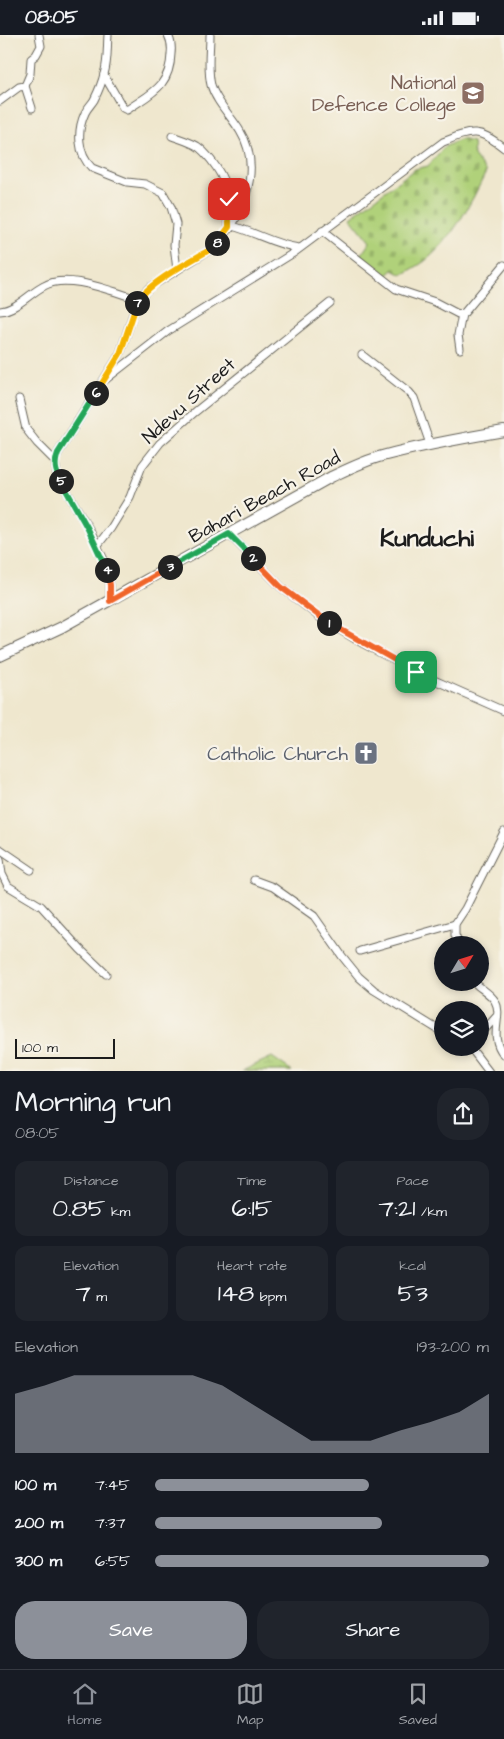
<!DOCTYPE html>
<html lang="en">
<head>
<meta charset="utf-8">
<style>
	body { margin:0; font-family:"Architects Daughter",sans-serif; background:#20242c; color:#f1f3f6; height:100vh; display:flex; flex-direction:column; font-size:19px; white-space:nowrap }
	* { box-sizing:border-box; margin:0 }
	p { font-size:16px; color:#9ea1a6 }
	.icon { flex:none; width:28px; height:28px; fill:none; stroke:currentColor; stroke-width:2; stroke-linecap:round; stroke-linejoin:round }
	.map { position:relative; height:1036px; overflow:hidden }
	.details { display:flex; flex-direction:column; background:#171b24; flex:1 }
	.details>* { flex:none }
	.needle { width:32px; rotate:52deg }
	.controls { position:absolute; left:434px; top:901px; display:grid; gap:10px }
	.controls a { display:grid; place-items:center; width:55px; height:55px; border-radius:50%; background:#171b24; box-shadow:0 2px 8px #0003; font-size:25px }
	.scale { position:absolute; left:15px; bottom:12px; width:100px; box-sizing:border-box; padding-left:5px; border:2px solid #1c1c1c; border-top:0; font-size:14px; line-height:18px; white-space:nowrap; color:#1c1c1c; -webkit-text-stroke:4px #f7f3e8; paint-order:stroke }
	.pin { position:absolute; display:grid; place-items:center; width:42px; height:42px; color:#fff; margin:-21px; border-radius:10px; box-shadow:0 2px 8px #0006 }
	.km { position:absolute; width:25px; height:25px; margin:-12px; border-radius:50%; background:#222; color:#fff; font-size:14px; line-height:25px; text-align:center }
	.round { display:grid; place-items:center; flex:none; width:52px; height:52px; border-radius:20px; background:#20242c }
	.headline { display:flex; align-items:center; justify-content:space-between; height:85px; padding:0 15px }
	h1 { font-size:28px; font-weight:600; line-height:38px }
	.figures { display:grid; grid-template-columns:repeat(3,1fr); gap:8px; height:85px; padding:5px 15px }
	.figures div { display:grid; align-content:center; border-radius:12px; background:#20242c; text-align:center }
	.figures b { font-size:25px; font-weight:600 }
	.figures small { font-size:14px; font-weight:400 }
	.figures p { font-size:14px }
	.chart { height:140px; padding:10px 15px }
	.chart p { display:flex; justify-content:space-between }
	.chart svg { width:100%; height:90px; margin-top:5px; fill:#8c9099; opacity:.7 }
	.action { display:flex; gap:10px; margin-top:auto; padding:10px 15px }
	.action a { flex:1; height:58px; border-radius:20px; background:#8c9099; color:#fff; font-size:20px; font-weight:600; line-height:58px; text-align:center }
	.action a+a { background:#20242c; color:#f1f3f6 }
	ul { padding:0 15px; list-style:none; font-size:16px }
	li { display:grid; grid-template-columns:80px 60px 1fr; align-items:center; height:38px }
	li i { height:12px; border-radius:6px; background:#8c9099 }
	.status { display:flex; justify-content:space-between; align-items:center; height:35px; padding:0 25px; background:#171b24; direction:ltr }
	.status svg { height:14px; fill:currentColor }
	.dock { display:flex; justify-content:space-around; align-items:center; height:70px; border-top:1px solid #363941; background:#171b24; font-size:14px; color:#9ea1a6 }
	.dock a { display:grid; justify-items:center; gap:2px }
	.dock .active { color:#8c9099 }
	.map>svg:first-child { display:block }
	.wetland { fill:url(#wetland-marsh); stroke:#66764b }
	.cemetery { fill:url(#cemetery-stones); stroke:#66764b }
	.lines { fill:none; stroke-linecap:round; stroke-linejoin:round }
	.street-casing { stroke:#66635a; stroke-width:9 }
	.secondary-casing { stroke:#66635a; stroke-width:12 }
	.street { stroke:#fff; stroke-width:7 }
	.secondary { stroke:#fff; stroke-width:10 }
	.split-1-casing { stroke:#fff; stroke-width:10 }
	.split-2-casing { stroke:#fff; stroke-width:10 }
	.split-3-casing { stroke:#fff; stroke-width:10 }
	.split-4-casing { stroke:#fff; stroke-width:10 }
	.split-5-casing { stroke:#fff; stroke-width:10 }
	.split-6-casing { stroke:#fff; stroke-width:10 }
	.split-7-casing { stroke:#fff; stroke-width:10 }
	.split-8-casing { stroke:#fff; stroke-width:10 }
	.split-9-casing { stroke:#fff; stroke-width:10 }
	.split-1 { stroke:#f0652b; stroke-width:6 }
	.split-2 { stroke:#f0652b; stroke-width:6 }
	.split-3 { stroke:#22a559; stroke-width:6 }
	.split-4 { stroke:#f0652b; stroke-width:6 }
	.split-5 { stroke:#22a559; stroke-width:6 }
	.split-6 { stroke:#22a559; stroke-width:6 }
	.split-7 { stroke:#f5b400; stroke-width:6 }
	.split-8 { stroke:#f5b400; stroke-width:6 }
	.split-9 { stroke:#f5b400; stroke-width:6 }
	.labels { text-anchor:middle; stroke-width:4.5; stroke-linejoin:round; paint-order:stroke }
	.education-label { font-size:19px; fill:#785e54; stroke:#f7f3e8; text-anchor:end }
	.street-label { font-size:19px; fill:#1c1c1c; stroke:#f7f3e8 }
	.worship-label { font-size:19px; fill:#5b616d; stroke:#f7f3e8; text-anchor:end }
	.district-label { font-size:24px; font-weight:bold; fill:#1c1c1c; stroke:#f7f3e8 }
</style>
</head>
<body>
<div class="status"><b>08:05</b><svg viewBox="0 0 49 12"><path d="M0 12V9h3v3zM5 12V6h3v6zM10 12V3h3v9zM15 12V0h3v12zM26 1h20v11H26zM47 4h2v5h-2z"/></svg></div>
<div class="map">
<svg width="504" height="1037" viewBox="0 0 504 1037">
	<defs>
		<pattern id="wetland-marsh" width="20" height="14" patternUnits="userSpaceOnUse" patternTransform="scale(1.25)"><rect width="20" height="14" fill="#b0d17a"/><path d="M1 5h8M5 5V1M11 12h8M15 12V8" fill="none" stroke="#97b369"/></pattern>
		<pattern id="cemetery-stones" width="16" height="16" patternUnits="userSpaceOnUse" patternTransform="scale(1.25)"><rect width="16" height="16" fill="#b0d17a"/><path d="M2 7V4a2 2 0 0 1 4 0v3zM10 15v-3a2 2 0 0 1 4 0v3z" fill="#97b369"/></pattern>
	</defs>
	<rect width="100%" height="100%" fill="#f7f3e8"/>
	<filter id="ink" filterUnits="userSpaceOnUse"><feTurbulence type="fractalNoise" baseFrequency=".02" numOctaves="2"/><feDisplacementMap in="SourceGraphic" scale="10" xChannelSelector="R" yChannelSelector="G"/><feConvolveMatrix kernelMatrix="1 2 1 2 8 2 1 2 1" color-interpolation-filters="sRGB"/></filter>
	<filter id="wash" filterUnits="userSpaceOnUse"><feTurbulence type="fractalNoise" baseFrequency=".0096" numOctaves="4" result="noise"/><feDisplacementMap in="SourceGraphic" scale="20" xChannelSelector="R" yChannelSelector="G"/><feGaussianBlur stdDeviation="1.12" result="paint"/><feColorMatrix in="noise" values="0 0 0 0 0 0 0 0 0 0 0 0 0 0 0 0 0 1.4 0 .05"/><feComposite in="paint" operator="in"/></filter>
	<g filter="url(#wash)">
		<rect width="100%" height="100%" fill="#efe7ce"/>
		<!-- wetland -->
		<path class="wetland" d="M 272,1022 L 292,1036 L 242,1036 Z"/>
		<!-- cemetery -->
		<path class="cemetery" d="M 461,104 L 473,107 L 474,121 L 486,137 C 471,168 453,204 425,226 C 418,231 409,236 402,240 L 393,235 L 385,242 L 361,220 L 370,207 L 350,182 L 415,134 L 428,131 L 444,112 Z"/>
	</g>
	<g filter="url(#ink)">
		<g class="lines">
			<!-- street casing -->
			<g class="street-casing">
				<g id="street">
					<path d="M 108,0 C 107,13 108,27 104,39 C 102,48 98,57 94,65 C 91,70 87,73 85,78 C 77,95 77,119 92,133 L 127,147 L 145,149 L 163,158 L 171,172 L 176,189 L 174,210 L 177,235"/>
					<path d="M 104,40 L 123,73 L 127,75 C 151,58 170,52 171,19 C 172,12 171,6 168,0"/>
					<path d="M 0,66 L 19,52 L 25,51"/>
					<path d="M 32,73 L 25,51 L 30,39 L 31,24 L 36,20 L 41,11 L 39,0"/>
					<path d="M 172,101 C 180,104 190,107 197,111 C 203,115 207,120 211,125 C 230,149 228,162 229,191"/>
					<path d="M 228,194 L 232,191 C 255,197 275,210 299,213"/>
					<path d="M 322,196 L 396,254 L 435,267 L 458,279 L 464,278 L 504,230"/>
					<path d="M 0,276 C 16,275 30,258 44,251 C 67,237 113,257 138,264"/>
					<path d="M 460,314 L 458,300 L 462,279"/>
					<path d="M 362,320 L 409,357 L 414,363 L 430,409"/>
					<path d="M 105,345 L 168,296 L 295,217 L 443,107 C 472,95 479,93 504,113"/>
					<path d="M 19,364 L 26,394 L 37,408 L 55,426"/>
					<path d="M 229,499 L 281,552 L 322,584 L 355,604 L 416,637 L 504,676"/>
					<path d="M 97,511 L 111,493 L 130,462 L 142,431 L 160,408 L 195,377 L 330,268"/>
					<path d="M 110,565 L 110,550 L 106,529 L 89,494 L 57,440 L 55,426 L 58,418 L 120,319 L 138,264 L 150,252 L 211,214 C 242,186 264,135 240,96 C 231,81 216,67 211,50 C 207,34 210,16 210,0"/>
					<path d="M 0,814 L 31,835"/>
					<path d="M 0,824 L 2,839 L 8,851 L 41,871 L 80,914 L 106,939"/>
					<path d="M 254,845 L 273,852 L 314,881 L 342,921 L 359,942 L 374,955 L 442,997"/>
					<path d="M 459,910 L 455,900 L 455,889 L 465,874 L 504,797"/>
					<path d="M 360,916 L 455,889"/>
					<path d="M 475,948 C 481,954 490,958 495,966 C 504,982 487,999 504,1020"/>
					<path d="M 480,1000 L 496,982"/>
					<path d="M 470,1012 L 489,1037"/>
				</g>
			</g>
			<!-- secondary casing -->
			<g class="secondary-casing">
				<path id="secondary" d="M 0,621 L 62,592 L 331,442 C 348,434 364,426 382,421 C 422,410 463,403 504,396"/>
			</g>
			<!-- street -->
			<use href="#street" class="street"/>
			<!-- secondary -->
			<use href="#secondary" class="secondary"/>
		</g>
	</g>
	<g class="lines" filter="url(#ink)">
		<!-- split-1 casing -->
		<g class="split-1-casing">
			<path id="split-1" d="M 329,588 L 416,637"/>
		</g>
		<!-- split-2 casing -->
		<g class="split-2-casing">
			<path id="split-2" d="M 253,523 L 281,552 L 329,588"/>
		</g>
		<!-- split-3 casing -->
		<g class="split-3-casing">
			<path id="split-3" d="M 170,532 L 229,499 L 253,523"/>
		</g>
		<!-- split-4 casing -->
		<g class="split-4-casing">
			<path id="split-4" d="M 107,535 L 110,550 L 110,566 L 170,532"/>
		</g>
		<!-- split-5 casing -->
		<g class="split-5-casing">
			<path id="split-5" d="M 61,446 L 88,494 L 107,535"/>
		</g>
		<!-- split-6 casing -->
		<g class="split-6-casing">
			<path id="split-6" d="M 61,446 C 55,436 54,429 58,418 L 96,358"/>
		</g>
		<!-- split-7 casing -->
		<g class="split-7-casing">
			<path id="split-7" d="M 96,358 L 120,319 L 137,268"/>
		</g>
		<!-- split-8 casing -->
		<g class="split-8-casing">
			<path id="split-8" d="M 137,268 C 144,250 194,224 211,214 L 217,208"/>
		</g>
		<!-- split-9 casing -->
		<g class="split-9-casing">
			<path id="split-9" d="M 217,208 L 229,192 L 229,164"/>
		</g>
		<!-- split-1 -->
		<use href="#split-1" class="split-1"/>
		<!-- split-2 -->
		<use href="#split-2" class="split-2"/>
		<!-- split-3 -->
		<use href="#split-3" class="split-3"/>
		<!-- split-4 -->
		<use href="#split-4" class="split-4"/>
		<!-- split-5 -->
		<use href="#split-5" class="split-5"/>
		<!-- split-6 -->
		<use href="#split-6" class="split-6"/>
		<!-- split-7 -->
		<use href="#split-7" class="split-7"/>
		<!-- split-8 -->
		<use href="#split-8" class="split-8"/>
		<!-- split-9 -->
		<use href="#split-9" class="split-9"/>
	</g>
	<!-- icons -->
	<defs>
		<g id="school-square" transform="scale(1.25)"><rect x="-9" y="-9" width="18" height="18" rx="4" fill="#8d6e63" stroke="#f7f3e8"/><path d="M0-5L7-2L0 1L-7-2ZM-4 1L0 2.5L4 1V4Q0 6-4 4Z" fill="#fff"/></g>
		<g id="church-square" transform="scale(1.25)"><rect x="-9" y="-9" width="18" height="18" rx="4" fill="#6b7280" stroke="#f7f3e8"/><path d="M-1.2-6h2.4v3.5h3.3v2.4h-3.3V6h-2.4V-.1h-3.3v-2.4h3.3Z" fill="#fff"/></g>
	</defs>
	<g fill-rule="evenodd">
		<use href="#school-square" x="473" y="58"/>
		<use href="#church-square" x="366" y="718"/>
	</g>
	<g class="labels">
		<!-- education labels -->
		<g class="education-label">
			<text x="456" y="54">National<tspan x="456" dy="22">Defence College</tspan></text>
		</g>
		<!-- street labels -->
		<g class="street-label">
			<text transform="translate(188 365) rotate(-42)" y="7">Ndevu Street</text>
			<text transform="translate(264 461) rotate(-29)" y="7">Bahari Beach Road</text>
		</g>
		<!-- worship labels -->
		<g class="worship-label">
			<text x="348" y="725">Catholic Church</text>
		</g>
		<!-- district labels -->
		<g class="district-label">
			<text x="427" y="511">Kunduchi</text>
		</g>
	</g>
</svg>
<div class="controls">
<a><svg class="needle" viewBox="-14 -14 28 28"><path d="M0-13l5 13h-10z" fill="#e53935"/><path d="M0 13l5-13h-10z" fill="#9ea1a6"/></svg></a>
<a><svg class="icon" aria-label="layers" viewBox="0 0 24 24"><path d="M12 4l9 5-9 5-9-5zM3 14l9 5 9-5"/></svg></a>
</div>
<div class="scale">100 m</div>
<div class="pin" style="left:416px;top:637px;background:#1e9e55"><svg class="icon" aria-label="arrive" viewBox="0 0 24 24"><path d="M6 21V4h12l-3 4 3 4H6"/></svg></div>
<div class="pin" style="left:229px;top:164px;background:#d93025"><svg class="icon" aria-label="check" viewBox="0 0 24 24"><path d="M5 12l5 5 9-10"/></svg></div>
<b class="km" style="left:329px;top:588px">1</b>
<b class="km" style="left:253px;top:523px">2</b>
<b class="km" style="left:170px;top:532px">3</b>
<b class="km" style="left:107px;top:535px">4</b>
<b class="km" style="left:61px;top:446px">5</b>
<b class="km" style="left:96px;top:358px">6</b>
<b class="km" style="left:137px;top:268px">7</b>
<b class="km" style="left:217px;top:208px">8</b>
</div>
<section class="details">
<div class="headline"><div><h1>Morning run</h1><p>08:05</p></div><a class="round"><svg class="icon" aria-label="share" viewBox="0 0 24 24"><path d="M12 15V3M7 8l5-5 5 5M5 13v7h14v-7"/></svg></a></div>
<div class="figures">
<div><p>Distance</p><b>0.85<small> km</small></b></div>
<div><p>Time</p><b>6:15</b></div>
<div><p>Pace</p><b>7:21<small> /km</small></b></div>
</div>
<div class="figures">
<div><p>Elevation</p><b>7<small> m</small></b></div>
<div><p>Heart rate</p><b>148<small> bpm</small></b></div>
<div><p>kcal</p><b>53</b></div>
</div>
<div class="chart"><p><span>Elevation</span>193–200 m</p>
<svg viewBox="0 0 160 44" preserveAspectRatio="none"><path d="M0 44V15L10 11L20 6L30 6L40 6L50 6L60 6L70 11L80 20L90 29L100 38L110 38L120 38L130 33L140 29L150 24L160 15V44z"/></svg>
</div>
<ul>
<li><b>100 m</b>7:45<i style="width:64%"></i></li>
<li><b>200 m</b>7:37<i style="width:68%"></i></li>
<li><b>300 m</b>6:55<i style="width:100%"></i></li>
</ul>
<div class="action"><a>Save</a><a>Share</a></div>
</section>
<nav class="dock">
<a class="active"><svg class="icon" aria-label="home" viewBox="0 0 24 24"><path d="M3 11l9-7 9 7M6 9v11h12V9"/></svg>Home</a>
<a><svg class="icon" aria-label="map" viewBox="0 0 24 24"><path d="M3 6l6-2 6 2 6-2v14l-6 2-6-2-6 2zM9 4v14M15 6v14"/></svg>Map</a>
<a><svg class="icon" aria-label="saved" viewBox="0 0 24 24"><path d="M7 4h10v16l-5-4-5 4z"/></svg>Saved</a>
</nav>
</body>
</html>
